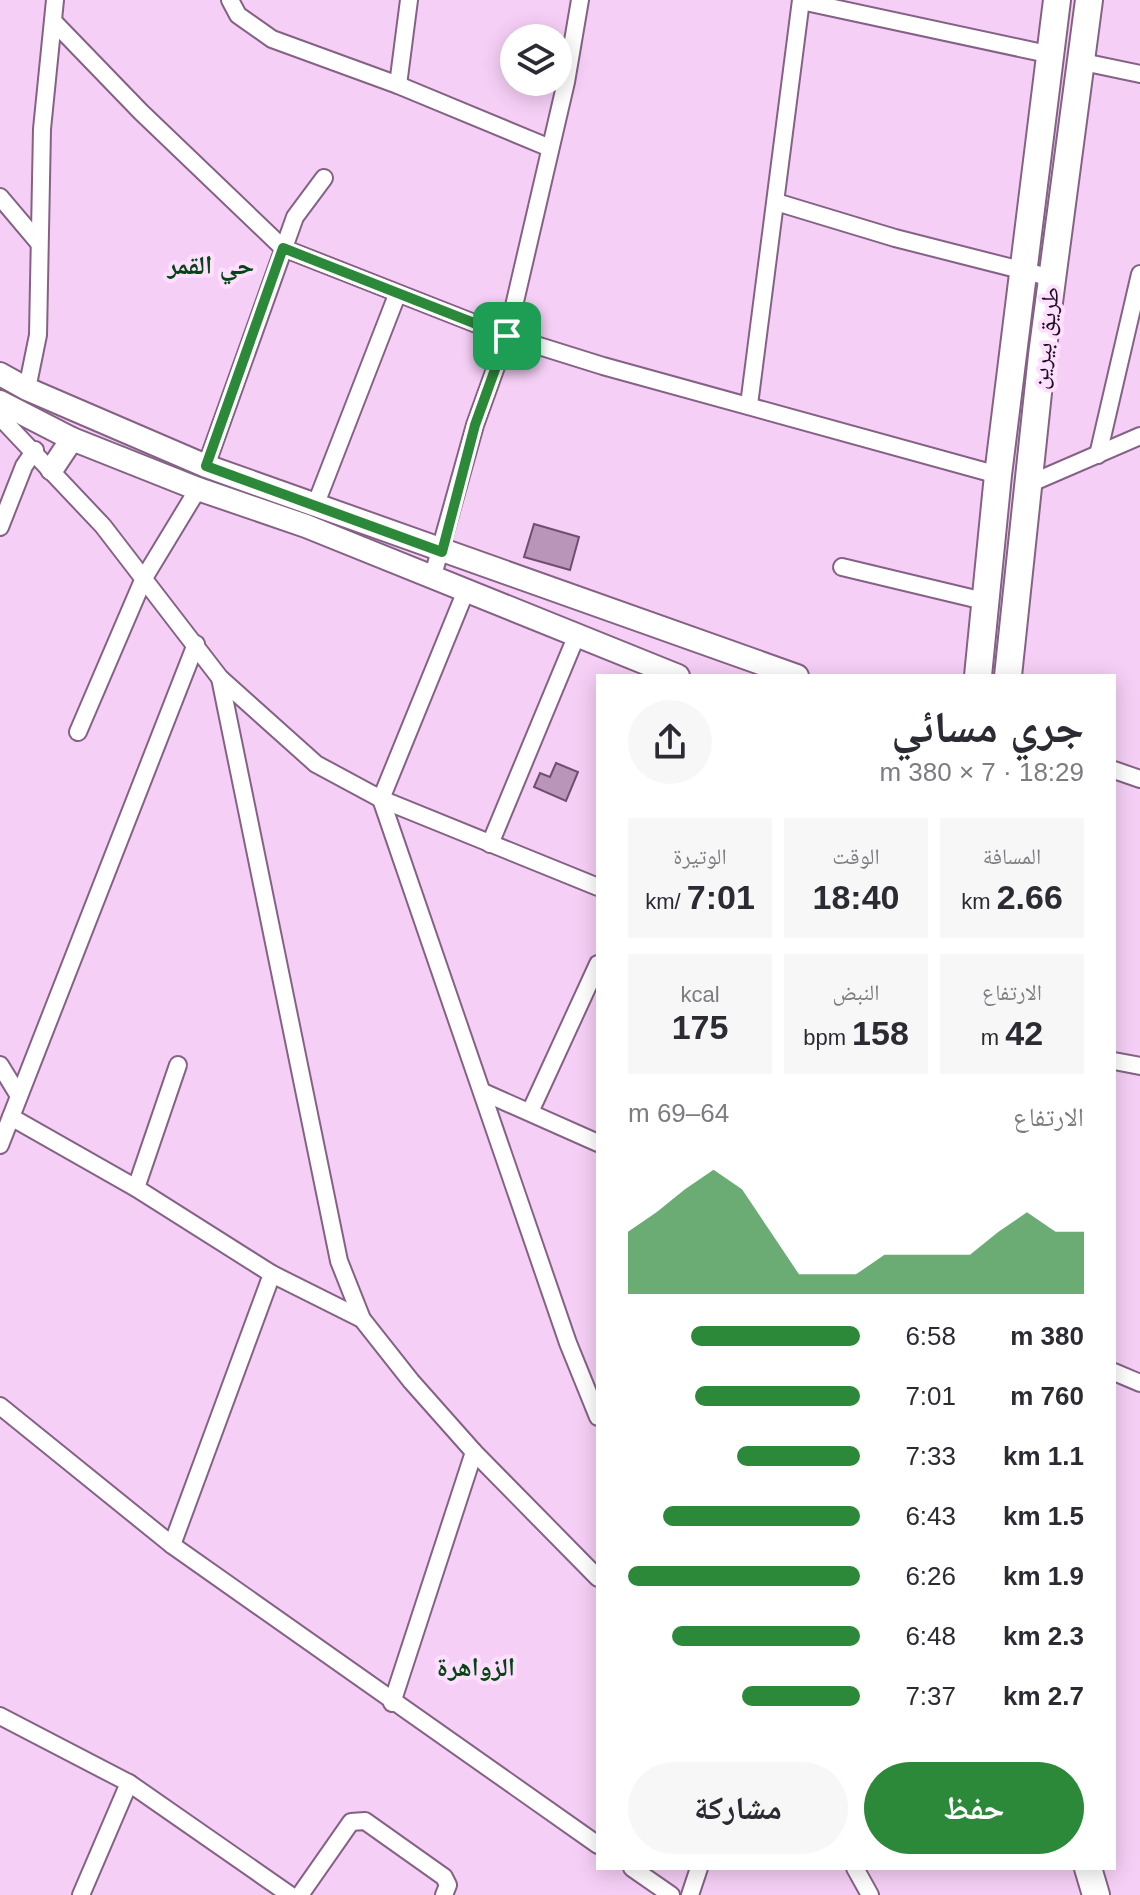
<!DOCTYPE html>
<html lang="ar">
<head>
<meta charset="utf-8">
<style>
	body { margin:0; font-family:Helvetica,"Noto Naskh Arabic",sans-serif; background:#f7f7f7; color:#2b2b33; direction:rtl; height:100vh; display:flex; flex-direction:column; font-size:30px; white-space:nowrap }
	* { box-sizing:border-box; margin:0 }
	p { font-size:26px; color:#7c7c81 }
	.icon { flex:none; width:44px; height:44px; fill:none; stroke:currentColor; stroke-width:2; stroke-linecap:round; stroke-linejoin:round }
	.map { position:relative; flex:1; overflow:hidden; direction:ltr }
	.drawer { position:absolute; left:596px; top:674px; width:520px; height:1196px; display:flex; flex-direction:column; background:#fff; border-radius:0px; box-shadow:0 4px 20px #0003; direction:rtl }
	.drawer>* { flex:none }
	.tools { position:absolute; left:500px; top:24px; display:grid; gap:16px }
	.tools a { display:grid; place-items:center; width:72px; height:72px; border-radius:50%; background:#fff; box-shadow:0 4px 20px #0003; font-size:40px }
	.pin { position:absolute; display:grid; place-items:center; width:68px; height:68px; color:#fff; margin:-34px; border-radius:16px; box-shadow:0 4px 12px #0006 }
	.round { display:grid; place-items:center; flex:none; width:84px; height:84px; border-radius:42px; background:#f7f7f7 }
	.summary { display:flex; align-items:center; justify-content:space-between; height:136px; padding:0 32px }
	h1 { font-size:44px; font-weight:800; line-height:60px }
	.metrics { display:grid; grid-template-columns:repeat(3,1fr); gap:12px; height:136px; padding:8px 32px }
	.metrics div { display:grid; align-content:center; border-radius:0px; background:#f7f7f7; text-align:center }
	.metrics b { font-size:34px; font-weight:800 }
	.metrics small { font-size:22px; font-weight:400 }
	.metrics p { font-size:22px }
	.chart { height:224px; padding:16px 32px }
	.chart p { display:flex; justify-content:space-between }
	.chart svg { width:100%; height:144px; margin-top:8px; fill:#2d893a; opacity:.7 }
	.cta { display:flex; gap:16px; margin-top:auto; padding:16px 32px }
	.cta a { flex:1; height:92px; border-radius:48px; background:#2d893a; color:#fff; font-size:32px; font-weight:800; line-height:92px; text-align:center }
	.cta a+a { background:#f7f7f7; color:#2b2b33 }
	ul { padding:0 32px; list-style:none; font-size:26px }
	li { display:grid; grid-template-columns:128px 96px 1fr; align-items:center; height:60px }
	li i { height:20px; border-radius:10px; background:#2d893a }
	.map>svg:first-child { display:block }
	.building { fill:#ba95ba; stroke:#6f4e70; stroke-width:2 }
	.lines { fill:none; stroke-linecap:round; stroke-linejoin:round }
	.street-casing { stroke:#856285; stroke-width:20 }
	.secondary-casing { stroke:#856285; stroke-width:26 }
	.primary-casing { stroke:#856285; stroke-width:30 }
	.street { stroke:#fff; stroke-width:16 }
	.secondary { stroke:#fff; stroke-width:22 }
	.primary { stroke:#fff; stroke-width:26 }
	.route-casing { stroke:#fff; stroke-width:16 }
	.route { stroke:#2d893a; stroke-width:10 }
	.labels { text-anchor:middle; stroke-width:8; stroke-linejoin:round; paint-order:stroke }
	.street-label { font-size:24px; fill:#1f111f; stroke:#fedfff }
	.neighbourhood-label { font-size:26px; font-weight:bold; fill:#064513; stroke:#fedfff }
</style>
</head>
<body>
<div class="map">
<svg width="1140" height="1895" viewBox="0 0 1140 1895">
	<rect width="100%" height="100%" fill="#f6cff6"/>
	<!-- building -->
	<g class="building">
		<path d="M 534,524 L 579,537 L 570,570 L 524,557 Z"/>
		<path d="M 556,763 L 578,772 L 566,801 L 534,787 L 540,773 L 550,777 Z"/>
	</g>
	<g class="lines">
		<!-- street casing -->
		<g class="street-casing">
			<g id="street">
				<path d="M 230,0 L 238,15 L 272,39 L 398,85 L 550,148"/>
				<path d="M 801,1 L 1052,55"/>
				<path d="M 53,21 L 141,112 L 283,248 L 507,336 L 603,366 L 998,475"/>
				<path d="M 1083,62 L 1140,74"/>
				<path d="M 398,85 L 409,0"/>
				<path d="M 0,197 L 39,243"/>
				<path d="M 776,202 L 895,238 L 1052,278"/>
				<path d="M 27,389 L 38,335 L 42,129 L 55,0"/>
				<path d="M 749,405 L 801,0"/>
				<path d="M 0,417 L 103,526 L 220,678 L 316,764 L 381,799 L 598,887"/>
				<path d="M 1098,455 L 1140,274"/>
				<path d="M 206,466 L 295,217 L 324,178"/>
				<path d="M 1029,484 L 1140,436"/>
				<path d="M 315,506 L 397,295"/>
				<path d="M 0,527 L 24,466 L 35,450"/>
				<path d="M 842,567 L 988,602"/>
				<path d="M 432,579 L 475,425 L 507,336 L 566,82 L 580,0"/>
				<path d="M 465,593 L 381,799 L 568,1343 L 598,1417"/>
				<path d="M 220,678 L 339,1261 L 362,1319 L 411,1381 L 474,1452 L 598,1578"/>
				<path d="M 78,732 L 144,578 L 198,489"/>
				<path d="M 1114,770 L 1140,779"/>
				<path d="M 490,844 L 576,637"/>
				<path d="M 1114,1061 L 1140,1066"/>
				<path d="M 0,1065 L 19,1096"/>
				<path d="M 483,1092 L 598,1143"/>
				<path d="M 530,1112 L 598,964"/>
				<path d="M 11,1117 L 136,1188 L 272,1274 L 362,1319"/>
				<path d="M 0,1145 L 196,644"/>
				<path d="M 136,1188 L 178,1065"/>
				<path d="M 1114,1372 L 1140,1383"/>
				<path d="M 0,1406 L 172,1545 L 598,1845"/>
				<path d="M 172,1545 L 272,1274"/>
				<path d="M 392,1703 L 474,1452"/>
				<path d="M 0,1716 L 129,1783 L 290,1895"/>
				<path d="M 632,1868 L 671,1895"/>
				<path d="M 855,1868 L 870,1895"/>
				<path d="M 81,1895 L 129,1783"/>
				<path d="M 300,1895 L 351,1822 L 365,1821 L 444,1877 L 448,1885 L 444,1895"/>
				<path d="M 690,1895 L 699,1868"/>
			</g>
		</g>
		<!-- secondary casing -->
		<g class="secondary-casing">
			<g id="secondary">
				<path d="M 0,374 L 27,389 L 206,466 L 797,676"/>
				<path d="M 0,402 L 72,439 L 198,489 L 306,526 L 678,676"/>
				<path d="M 52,469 L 72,439"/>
			</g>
		</g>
		<!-- primary casing -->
		<g class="primary-casing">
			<g id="primary">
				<path d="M 978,676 L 998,475 L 1057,0"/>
				<path d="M 1008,676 L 1042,355 L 1089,0"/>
				<path d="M 1088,1868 L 1096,1895"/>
			</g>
		</g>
		<!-- street -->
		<use href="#street" class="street"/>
		<!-- secondary -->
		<use href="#secondary" class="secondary"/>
		<!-- primary -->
		<use href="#primary" class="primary"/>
	</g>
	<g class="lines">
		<!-- route casing -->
		<g class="route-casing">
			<path id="route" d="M 283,248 L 507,336 L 475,425 L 442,552 L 206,466 Z"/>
		</g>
		<!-- route -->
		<use href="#route" class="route"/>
	</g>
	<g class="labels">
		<!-- street labels -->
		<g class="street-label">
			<text transform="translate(1045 338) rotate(-83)" y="8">طريق بيرين</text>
		</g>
		<!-- neighbourhood labels -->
		<g class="neighbourhood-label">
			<text x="211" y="274">حي القمر</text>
			<text x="476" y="1676">الزواهرة</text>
		</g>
	</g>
</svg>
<div class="tools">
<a><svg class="icon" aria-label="layers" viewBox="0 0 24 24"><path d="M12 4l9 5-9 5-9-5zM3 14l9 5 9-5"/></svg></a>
</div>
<div class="pin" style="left:507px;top:336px;background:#1e9e55"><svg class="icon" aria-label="arrive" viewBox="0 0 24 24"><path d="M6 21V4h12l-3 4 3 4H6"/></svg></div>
<section class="drawer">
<div class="summary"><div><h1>جري مسائي</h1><p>18:29 · 7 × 380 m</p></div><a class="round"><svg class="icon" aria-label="share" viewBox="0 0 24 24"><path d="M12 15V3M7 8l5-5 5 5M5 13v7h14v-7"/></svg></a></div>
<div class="metrics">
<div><p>المسافة</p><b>2.66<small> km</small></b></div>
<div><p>الوقت</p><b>18:40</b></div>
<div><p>الوتيرة</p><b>7:01<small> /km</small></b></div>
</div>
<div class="metrics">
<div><p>الارتفاع</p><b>42<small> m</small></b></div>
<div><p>النبض</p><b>158<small> bpm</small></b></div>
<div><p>kcal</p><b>175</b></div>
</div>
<div class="chart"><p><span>الارتفاع</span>64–69 m</p>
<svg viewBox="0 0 160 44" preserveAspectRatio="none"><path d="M0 44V25L10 19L20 12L30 6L40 12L50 25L60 38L70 38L80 38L90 32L100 32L110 32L120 32L130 25L140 19L150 25L160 25V44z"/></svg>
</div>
<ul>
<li><b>380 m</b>6:58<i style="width:73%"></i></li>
<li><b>760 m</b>7:01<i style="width:71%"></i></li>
<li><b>1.1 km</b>7:33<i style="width:53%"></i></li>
<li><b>1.5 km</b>6:43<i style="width:85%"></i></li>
<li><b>1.9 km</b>6:26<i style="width:100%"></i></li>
<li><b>2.3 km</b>6:48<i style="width:81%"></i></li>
<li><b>2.7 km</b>7:37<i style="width:51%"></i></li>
</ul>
<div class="cta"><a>حفظ</a><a>مشاركة</a></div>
</section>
</div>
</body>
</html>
